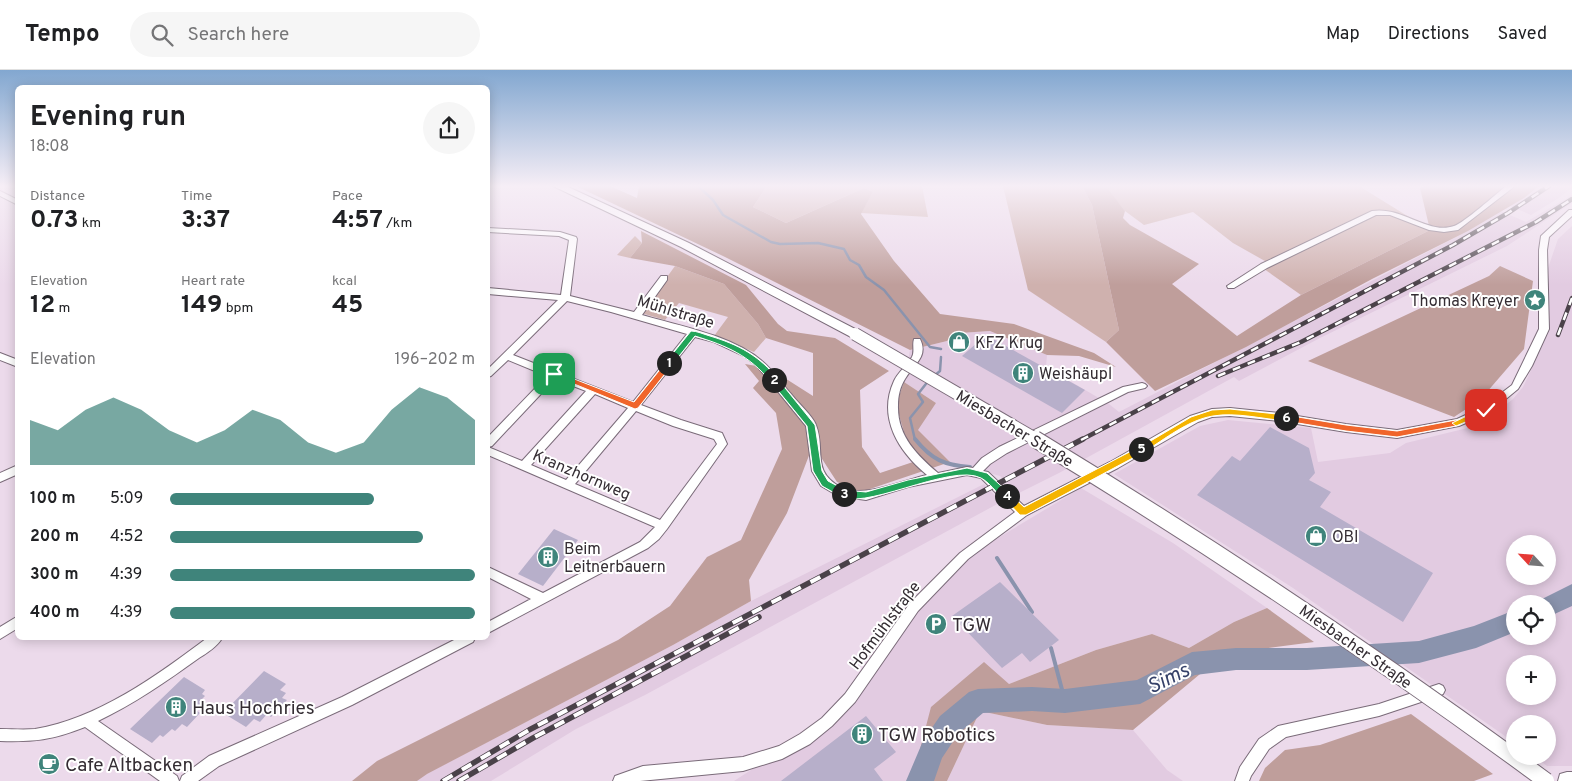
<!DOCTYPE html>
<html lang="en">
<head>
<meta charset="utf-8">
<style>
	body { margin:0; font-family:Overpass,sans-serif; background:#f6f6f6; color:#202124; height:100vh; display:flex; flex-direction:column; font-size:19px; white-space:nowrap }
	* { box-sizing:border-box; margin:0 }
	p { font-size:16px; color:#757577 }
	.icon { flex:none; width:28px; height:28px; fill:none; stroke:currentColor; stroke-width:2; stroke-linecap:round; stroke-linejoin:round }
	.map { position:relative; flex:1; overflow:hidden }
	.drawer { position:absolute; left:15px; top:15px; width:475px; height:555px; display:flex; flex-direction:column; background:#fff; border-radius:8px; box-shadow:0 2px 12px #0003 }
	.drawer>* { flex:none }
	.needle { width:32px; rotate:296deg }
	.fabs { position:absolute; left:1506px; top:465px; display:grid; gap:10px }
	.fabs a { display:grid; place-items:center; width:50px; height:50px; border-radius:50%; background:#fff; box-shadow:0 2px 12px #0003; font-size:25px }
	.pin { position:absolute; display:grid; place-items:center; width:42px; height:42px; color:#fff; margin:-21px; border-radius:10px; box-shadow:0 2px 8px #0006 }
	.km { position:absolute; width:25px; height:25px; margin:-12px; border-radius:50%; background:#222; color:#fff; font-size:14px; line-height:25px; text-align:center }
	.round { display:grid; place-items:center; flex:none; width:52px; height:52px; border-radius:26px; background:#f6f6f6 }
	.headline { display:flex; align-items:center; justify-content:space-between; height:85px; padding:0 15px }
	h1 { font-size:28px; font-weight:700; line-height:38px }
	.metrics { display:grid; grid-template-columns:repeat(3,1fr); gap:8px; height:85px; padding:5px 15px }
	.metrics div { display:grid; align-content:center }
	.metrics b { font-size:25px; font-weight:700 }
	.metrics small { font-size:14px; font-weight:400 }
	.metrics p { font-size:14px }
	.chart { height:140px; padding:10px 15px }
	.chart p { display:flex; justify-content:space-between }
	.chart svg { width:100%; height:90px; margin-top:5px; fill:#3f847b; opacity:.7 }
	ul { padding:0 15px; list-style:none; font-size:16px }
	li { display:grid; grid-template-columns:80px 60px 1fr; align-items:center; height:38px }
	li i { height:12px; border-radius:6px; background:#3f847b }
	header { display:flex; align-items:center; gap:30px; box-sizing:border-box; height:70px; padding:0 25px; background:#fff; border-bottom:1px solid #e0e0e0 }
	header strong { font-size:24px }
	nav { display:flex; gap:28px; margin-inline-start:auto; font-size:18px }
	.search { width:350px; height:45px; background:#f6f6f6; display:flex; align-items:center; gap:12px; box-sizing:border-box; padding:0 18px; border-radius:28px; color:#757577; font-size:19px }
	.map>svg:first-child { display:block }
	.built { fill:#e2cbe1; fill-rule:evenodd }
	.green { fill:#cfb1ae }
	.forest { fill:#bf9e9b }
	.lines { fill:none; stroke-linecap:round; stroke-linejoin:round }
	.stream-far1 { stroke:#8a93ad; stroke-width:2.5 }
	.stream { stroke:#8a93ad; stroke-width:4 }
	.river { fill:#8a93ad; fill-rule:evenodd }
	.building { fill:#b7afca }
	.minor-casing { stroke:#7a6b79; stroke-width:2 }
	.secondary-casing { stroke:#7a6b79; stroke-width:2 }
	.minor { fill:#fff; fill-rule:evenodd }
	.secondary { fill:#fff; fill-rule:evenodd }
	.rail-far1-casing { stroke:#4a4249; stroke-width:4.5 }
	.rail-casing { stroke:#4a4249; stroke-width:5.5 }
	.rail-far1 { stroke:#fff; stroke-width:2.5; stroke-dasharray:8; stroke-linecap:butt }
	.rail { stroke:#fff; stroke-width:4; stroke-dasharray:11; stroke-linecap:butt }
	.secondary-bridge-far1-casing { stroke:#7a6b79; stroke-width:14; stroke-linecap:butt }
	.secondary-bridge-casing { stroke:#7a6b79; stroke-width:18; stroke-linecap:butt }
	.secondary-bridge-far1 { stroke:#fff; stroke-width:12 }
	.secondary-bridge { stroke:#fff; stroke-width:16 }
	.split-1 { fill:#f0652b; stroke:#fff }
	.split-2 { fill:#22a559; stroke:#fff }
	.split-3 { fill:#22a559; stroke:#fff }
	.split-4 { fill:#22a559; stroke:#fff }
	.split-5 { fill:#f5b400; stroke:#fff }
	.split-6 { fill:#f5b400; stroke:#fff }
	.split-7 { fill:#f0652b; stroke:#fff }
	.split-8 { fill:#f5b400; stroke:#fff }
	.labels { text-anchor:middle; stroke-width:4; stroke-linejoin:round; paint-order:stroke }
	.poi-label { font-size:16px; fill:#342d33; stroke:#fff; text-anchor:start }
	.street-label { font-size:16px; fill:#342d33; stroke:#fff }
	.near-poi-label { font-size:19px; fill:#342d33; stroke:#fff; text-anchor:start }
	.near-water-label { font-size:21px; font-style:italic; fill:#354169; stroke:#fff }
</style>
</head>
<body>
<header>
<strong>Tempo</strong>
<div class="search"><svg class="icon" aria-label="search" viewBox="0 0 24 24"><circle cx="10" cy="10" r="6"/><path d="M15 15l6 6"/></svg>Search here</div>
<nav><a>Map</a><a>Directions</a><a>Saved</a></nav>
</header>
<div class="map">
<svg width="1572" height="711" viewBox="0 0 1572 711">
	<rect width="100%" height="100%" fill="#ecdaeb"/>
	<!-- built -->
	<g class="built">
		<path d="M 1539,116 L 1572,117 L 1559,128 L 1531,145 L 1510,136 Z"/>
		<path d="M 1572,125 L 1572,133 L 1507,176 L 1320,268 L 1239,311 L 1234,307 L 1059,403 L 1019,423 L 1000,406 L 950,392 L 917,360 L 936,333 L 904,312 L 910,280 L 947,271 L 960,263 L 990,261 L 1047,285 L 1046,297 L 1109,334 L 1119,342 L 1468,161 L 1501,141 L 1526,152 Z"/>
		<path d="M 1572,156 L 1572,696 L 1547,696 L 1534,686 L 1548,686 L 1548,654 L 1515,654 L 1515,673 L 1293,518 L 1114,404 L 1200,356 L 1228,350 L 1311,358 L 1318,392 L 1390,383 L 1406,373 L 1480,355 L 1513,329 L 1523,317 L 1550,260 L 1548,198 L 1558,169 ZM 1515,474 L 1548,474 L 1548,506 L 1515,506 ZM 1515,534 L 1548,534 L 1548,566 L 1515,566 ZM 1515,594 L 1548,594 L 1548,626 L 1515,626 Z"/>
		<path d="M 984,414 L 1001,432 L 645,625 L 576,659 L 491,711 L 417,711 L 426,704 L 673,575 L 751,531 Z"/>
		<path d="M 1081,418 L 1173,473 L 1267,538 L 1234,552 L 1189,578 L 1152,564 L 1096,580 L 1009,614 L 919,683 L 908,711 L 734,711 L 830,649 L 871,590 L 968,486 Z"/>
		<path d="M 980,641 L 1047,655 L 1133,660 L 1167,700 L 1183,711 L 947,711 Z"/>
	</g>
	<!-- green -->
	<g class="green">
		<path d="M 767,116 L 922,116 L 928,147 L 861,143 L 873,122 L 864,118 L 786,153 L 753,137 Z"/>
		<path d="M 1003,116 L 1082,116 L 1092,135 L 1119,260 L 1106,272 L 1028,220 Z"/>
		<path d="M 1120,116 L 1359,116 L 1430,160 L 1301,225 L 1264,199 L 1272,195 L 1233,173 L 1193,142 L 1144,155 L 1125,141 L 1107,119 Z"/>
		<path d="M 635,166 L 642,173 L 630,188 L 617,185 Z"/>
		<path d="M 675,196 L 724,214 L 758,254 L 766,268 L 754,282 L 714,266 L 728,247 L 679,233 L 665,250 L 641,243 Z"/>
	</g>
	<!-- forest -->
	<g class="forest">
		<path d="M 576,116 L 610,116 L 637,128 L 639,116 L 767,116 L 753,137 L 786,153 L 864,118 L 873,122 L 861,144 L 894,191 L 940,244 L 1014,254 L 1094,283 L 1116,297 L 1079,286 L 1047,285 L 990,261 L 960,263 L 947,271 L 910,280 L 723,186 Z"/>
		<path d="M 1082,116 L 1120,116 L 1108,119 L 1125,141 L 1123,148 L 1130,155 L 1199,194 L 1172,214 L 1237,266 L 1301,225 L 1430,160 L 1420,118 L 1426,116 L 1539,116 L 1524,128 L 1468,161 L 1372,209 L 1246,277 L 1155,321 L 1106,272 L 1119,260 L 1092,135 Z"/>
		<path d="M 641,161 L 746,215 L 778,254 L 787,261 L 835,268 L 889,301 L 860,320 L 862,377 L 880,403 L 913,392 L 896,335 L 904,312 L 936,333 L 918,360 L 950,392 L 861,422 L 837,412 L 813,375 L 787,443 L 749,510 L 751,531 L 673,575 L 427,704 L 417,711 L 352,711 L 377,691 L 618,570 L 670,536 L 707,487 L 741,470 L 782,379 L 776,343 L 753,318 L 759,311 L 745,294 L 769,298 L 813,326 L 813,283 L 766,268 L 758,254 L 724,214 L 675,196 L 630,188 L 642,173 Z"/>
		<path d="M 1500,196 L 1533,211 L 1524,279 L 1480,330 L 1454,347 L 1308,291 L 1489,206 Z"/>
		<path d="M 1267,538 L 1314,572 L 1224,584 L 1133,660 L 1047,655 L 980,641 L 947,711 L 908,711 L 919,683 L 931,637 L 984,592 L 1009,614 L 1096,580 L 1152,564 L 1189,578 L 1234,552 Z"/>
		<path d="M 1411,644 L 1493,704 L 1474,711 L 1259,711 L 1265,698 L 1285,680 L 1320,675 Z"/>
	</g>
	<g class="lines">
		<!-- stream-far1 -->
		<g class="stream-far1">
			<path d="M 698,116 L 713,130 L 723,145 L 771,172 L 780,174 L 818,173 L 844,179 L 850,190 L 859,195 L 866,207 L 884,220 L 930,277 L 941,279"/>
			<path d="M 934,306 L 940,301 L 941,287"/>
			<path d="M 915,370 L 910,348 L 923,332 L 918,324 L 929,310"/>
		</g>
		<!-- stream -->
		<g class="stream">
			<path d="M 915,369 C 932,390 944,395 970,397"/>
			<path d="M 997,488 L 1032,542"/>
			<path d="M 1051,578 L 1065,631"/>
		</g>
		<!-- river -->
		<g class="river">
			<path d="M 1572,514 L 1572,536 L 1548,547 L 1548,534 L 1538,534 L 1540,530 Z"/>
			<path d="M 1515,540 L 1515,562 L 1476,578 L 1419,593 L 1307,600 L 1236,600 L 1195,605 L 1140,634 L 1065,643 L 1032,641 L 983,643 L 958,664 L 942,688 L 934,711 L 906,711 L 923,671 L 940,646 L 969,622 L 978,619 L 1032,617 L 1065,619 L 1137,610 L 1192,582 L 1236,578 L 1307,578 L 1419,571 L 1474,556 Z"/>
		</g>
	</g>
	<!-- building -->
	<g class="building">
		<path d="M 986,265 L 1085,320 L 1062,343 L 962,286 Z"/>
		<path d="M 1270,357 L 1309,378 L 1315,403 L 1309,410 L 1331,422 L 1320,437 L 1433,503 L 1403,552 L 1197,425 L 1232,386 L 1240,391 Z"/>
		<path d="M 554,459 L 578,470 L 543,516 L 518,504 Z"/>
		<path d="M 1000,512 L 1059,570 L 1030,592 L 1022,583 L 1002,598 L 952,546 Z"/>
		<path d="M 264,601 L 286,614 L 280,620 L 286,623 L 282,628 L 287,630 L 271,647 L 267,644 L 260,652 L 254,649 L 246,657 L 223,643 Z"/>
		<path d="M 184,607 L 205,620 L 202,624 L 205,626 L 199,632 L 202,634 L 196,640 L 200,643 L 187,657 L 182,654 L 175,661 L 172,659 L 163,667 L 160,665 L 152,673 L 130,659 Z"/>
		<path d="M 866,646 L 896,682 L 874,699 L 883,711 L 781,711 Z"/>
	</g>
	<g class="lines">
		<!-- minor casing -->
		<g class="minor-casing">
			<g id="minor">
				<path d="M 1506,116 L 1515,116 L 1458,160 L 1444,162 L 1429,160 L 1390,145 L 1376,145 L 1267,198 L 1234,218 L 1228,218 L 1227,216 L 1261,194 L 1372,141 C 1402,136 1428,165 1454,156 C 1464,153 1496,124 1506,116 Z"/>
				<path d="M 0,121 L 18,130 L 18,135 L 0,126 Z"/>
				<path d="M 1569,140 L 1572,140 L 1572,146 L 1549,167 L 1547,180 L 1549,259 L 1532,296 L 1518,319 L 1489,343 L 1459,356 L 1397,368 L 1346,362 L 1279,351 L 1230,346 L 1212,347 L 1198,352 L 1118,398 L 1027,445 L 968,489 L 918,541 L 855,632 L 832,656 L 810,674 L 782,689 L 743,701 L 640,711 L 613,711 L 615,706 L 643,696 L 743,687 L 779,676 L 800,664 L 822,648 L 845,624 L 910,533 L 960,483 L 1015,442 L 981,408 L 967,405 L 908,417 L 866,430 L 838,426 L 821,416 L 812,401 L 806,356 L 757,296 L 744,286 L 714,272 L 695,267 L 641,335 L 681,350 L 722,363 L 727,374 L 667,459 L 659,469 L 648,478 L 488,563 L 488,552 L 531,529 L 488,507 L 488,497 L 543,523 L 640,472 L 655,457 L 488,385 L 488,377 L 522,391 L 586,321 L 555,309 L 492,376 L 488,377 L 488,367 L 547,306 L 508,290 L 491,306 L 488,307 L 488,299 L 558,230 L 488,224 L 488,218 L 561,225 L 569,170 L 559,166 L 488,162 L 488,158 L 560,162 L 576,167 L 577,169 L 570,226 L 634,242 L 661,206 L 667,206 L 667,210 L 642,245 C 679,256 732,265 762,291 C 773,300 782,314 792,325 C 798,333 813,346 816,355 C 826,381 810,401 842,418 C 863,428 904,410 927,405 C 899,382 877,348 894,311 C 898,302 907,296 912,287 C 915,281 912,275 914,269 L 920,269 C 929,287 913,295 905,309 C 900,317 898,326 898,335 C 897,366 917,385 938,403 L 967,397 L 973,398 L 982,388 L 999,377 L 1123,317 L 1142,313 L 1145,314 L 1147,316 L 1145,318 L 1128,322 L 1007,383 L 990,394 L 983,401 L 988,402 L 1024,436 L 1110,392 L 1190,346 L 1212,339 L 1230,338 L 1279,343 L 1346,354 L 1397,360 L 1457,349 L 1483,337 L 1512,315 L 1539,259 L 1539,180 L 1541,166 ZM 567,231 L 611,242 L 687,264 L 633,332 L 513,285 ZM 595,324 L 628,338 L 566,410 L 531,395 ZM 636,341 L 673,356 L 714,369 L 717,374 L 660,450 L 575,414 Z"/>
				<path d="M 0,283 L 18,290 L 18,297 L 0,290 Z"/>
				<path d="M 18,395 L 18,404 L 0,412 L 0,403 Z"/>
				<path d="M 18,546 L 18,558 L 0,569 L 0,557 Z"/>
				<path d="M 207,568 L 222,568 C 218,576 207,583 199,588 C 167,611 134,634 98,651 L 177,706 L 179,711 L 160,711 L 85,657 C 52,670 35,672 0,671 L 0,659 C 12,659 23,660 35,659 C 97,649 158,605 207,568 Z"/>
				<path d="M 458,568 L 475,568 L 473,572 L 352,635 L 219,696 L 198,711 L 180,711 L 182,706 L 209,686 L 342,627 Z"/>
				<path d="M 1439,614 L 1443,616 L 1445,620 L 1443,624 L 1439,626 L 1379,646 L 1286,667 L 1269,679 L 1251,706 L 1249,711 L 1235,711 L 1240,697 L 1259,669 L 1278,656 L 1379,634 Z"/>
			</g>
		</g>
		<!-- secondary casing -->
		<g class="secondary-casing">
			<g id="secondary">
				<path d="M 553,116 L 566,116 L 689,173 L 859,261 L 861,264 L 855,268 L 851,267 L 681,177 Z"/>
				<path d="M 1567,702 L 1572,702 L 1572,711 L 1558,711 L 1560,704 Z"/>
			</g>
		</g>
		<!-- minor -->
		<use href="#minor" class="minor"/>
		<!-- secondary -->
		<use href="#secondary" class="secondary"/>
		<!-- rail-far1 casing -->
		<g class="rail-far1-casing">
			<g id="rail-far1">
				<path d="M 1558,265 L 1572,228"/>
				<path d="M 1218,306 L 1301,272 L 1536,152 L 1572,129"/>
				<path d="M 1081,370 L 1453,175 L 1508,143 L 1549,116"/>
			</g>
		</g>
		<!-- rail casing -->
		<g class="rail-casing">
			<g id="rail">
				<path d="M 443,711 L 529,660 L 1083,369"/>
				<path d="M 459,711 L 533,668 L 759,547"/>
			</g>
		</g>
		<!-- rail-far1 -->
		<use href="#rail-far1" class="rail-far1"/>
		<!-- rail -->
		<use href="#rail" class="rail"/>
		<!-- secondary-bridge-far1 casing -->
		<g class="secondary-bridge-far1-casing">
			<path id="secondary-bridge-far1" d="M 855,264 L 1037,370"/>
		</g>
		<!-- secondary-bridge casing -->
		<g class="secondary-bridge-casing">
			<path id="secondary-bridge" d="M 1035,369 C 1211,476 1381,589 1546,711"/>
		</g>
		<!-- secondary-bridge-far1 -->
		<use href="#secondary-bridge-far1" class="secondary-bridge-far1"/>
		<!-- secondary-bridge -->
		<use href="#secondary-bridge" class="secondary-bridge"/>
	</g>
	<!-- sky -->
	<linearGradient id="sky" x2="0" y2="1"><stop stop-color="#82a7d0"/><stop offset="0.54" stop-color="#f6eef6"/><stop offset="1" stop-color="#f6eef6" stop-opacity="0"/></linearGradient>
	<rect width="1572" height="215" fill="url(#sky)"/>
	<!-- split-1 -->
	<path class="split-1" d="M 669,291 L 673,293 L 672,295 L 638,338 L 635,339 L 550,304 L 554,301 L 556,302 L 634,332 L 666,292 Z"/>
	<!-- split-2 -->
	<path class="split-2" d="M 691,261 C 697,261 703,264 710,266 C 737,274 761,286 778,310 L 774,312 L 771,312 C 749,285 727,276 695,266 L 672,295 L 666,295 L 666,292 Z"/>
	<!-- split-3 -->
	<path class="split-3" d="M 774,307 L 777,308 L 815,355 L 822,401 L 828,411 L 847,421 L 847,426 L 840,426 L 822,416 L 813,401 L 807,356 L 771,312 L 771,308 Z"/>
	<!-- split-4 -->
	<path class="split-4" d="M 967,398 L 987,403 L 1010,424 L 1010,429 L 1003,429 C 997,423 989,412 981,408 C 951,392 857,445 839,424 L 844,420 L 866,422 L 908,410 Z"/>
	<!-- split-5 -->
	<path class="split-5" d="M 1141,376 L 1144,377 L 1144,382 L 1026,445 L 1020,445 L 1002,426 L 1007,423 L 1010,424 L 1024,437 Z"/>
	<!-- split-6 -->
	<path class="split-6" d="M 1230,339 L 1286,345 L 1290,348 L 1286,351 C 1263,349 1236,342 1213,346 C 1188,350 1165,369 1144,382 L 1138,382 L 1137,379 L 1191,347 L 1212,340 Z"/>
	<!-- split-7 -->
	<path class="split-7" d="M 1286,345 L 1346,355 L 1397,361 L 1456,350 L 1460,353 L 1456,356 L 1397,367 L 1346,361 L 1286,351 L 1282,348 Z"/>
	<!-- split-8 -->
	<path class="split-8" d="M 1486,337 L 1490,340 L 1489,342 L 1456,356 L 1452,353 Z"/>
	<!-- icons -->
	<defs>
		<g id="sight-disc" transform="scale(1.125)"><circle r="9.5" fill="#3f847b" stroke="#fff"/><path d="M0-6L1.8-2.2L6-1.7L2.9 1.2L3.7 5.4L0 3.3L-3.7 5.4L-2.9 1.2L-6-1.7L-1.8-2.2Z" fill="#fff"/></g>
		<g id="shop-disc" transform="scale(1.125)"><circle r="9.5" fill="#3f847b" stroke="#fff"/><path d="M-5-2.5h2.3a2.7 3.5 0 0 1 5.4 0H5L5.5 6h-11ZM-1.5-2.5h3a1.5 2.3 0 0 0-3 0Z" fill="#fff"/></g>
		<g id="building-disc" transform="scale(1.125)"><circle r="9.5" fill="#3f847b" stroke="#fff"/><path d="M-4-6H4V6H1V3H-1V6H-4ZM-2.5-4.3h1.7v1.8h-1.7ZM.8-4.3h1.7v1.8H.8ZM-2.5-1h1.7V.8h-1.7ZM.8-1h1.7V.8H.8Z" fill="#fff"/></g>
		<g id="parking-disc" transform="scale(1.125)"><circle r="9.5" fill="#3f847b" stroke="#fff"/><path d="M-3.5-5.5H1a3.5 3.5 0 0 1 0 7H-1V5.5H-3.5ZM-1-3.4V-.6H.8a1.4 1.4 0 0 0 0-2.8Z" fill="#fff"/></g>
		<g id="cafe-disc" transform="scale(1.125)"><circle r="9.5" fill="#3f847b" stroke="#fff"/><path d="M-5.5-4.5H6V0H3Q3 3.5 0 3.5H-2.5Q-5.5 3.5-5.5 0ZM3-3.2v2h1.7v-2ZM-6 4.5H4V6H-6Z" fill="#fff"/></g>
	</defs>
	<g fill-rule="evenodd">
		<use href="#sight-disc" x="1535" y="230"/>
		<use href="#shop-disc" x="959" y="272"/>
		<use href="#building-disc" x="1023" y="303"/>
		<use href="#shop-disc" x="1316" y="466"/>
		<use href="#building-disc" x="548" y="487"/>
		<use href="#parking-disc" x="936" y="554"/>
		<use href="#building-disc" x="176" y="637"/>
		<use href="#building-disc" x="862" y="664"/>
		<use href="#cafe-disc" x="49" y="694"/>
	</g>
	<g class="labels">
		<!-- poi labels -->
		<g class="poi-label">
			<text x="1519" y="236" text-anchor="end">Thomas Kreyer</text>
			<text x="975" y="278">KFZ Krug</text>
			<text x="1039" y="309">Weishäupl</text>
			<text x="1332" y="472">OBI</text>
			<text x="564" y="484">Beim<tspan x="564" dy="18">Leitnerbauern</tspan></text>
		</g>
		<!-- street labels -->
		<g class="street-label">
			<text transform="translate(676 241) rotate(17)" y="6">Mühlstraße</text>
			<text transform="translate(1015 358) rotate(31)" y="6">Miesbacher Straße</text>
			<text transform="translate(582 404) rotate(23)" y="6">Kranzhornweg</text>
			<text transform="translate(884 555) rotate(-53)" y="6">Hofmühlstraße</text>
			<text transform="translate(1356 576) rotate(35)" y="6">Miesbacher Straße</text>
		</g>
		<!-- near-poi labels -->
		<g class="near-poi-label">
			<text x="952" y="561">TGW</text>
			<text x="192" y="644">Haus Hochries</text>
			<text x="878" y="671">TGW Robotics</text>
			<text x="65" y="701">Cafe Altbacken</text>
		</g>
		<!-- near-water labels -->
		<g class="near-water-label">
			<text transform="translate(1168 608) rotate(-26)" y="7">Sims</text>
		</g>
	</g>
</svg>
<div class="fabs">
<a><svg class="needle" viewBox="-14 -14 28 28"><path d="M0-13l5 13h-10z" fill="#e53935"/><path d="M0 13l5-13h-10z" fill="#757577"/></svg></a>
<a><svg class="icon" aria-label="locate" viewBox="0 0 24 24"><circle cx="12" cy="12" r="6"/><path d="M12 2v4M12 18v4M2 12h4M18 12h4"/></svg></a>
<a>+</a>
<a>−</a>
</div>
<div class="pin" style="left:554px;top:304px;background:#1e9e55"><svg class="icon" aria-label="arrive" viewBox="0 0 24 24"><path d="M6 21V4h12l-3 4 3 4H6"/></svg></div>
<div class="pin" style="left:1486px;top:340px;background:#d93025"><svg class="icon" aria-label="check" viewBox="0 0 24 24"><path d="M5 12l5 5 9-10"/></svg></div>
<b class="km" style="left:669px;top:293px">1</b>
<b class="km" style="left:774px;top:310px">2</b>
<b class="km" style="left:844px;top:424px">3</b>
<b class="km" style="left:1007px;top:426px">4</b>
<b class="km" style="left:1141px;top:379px">5</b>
<b class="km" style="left:1286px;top:348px">6</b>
<section class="drawer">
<div class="headline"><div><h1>Evening run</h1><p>18:08</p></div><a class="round"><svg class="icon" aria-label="share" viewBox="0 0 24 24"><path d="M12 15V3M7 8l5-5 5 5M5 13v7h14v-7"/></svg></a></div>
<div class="metrics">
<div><p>Distance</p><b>0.73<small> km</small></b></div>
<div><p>Time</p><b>3:37</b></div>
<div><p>Pace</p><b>4:57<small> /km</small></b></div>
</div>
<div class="metrics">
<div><p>Elevation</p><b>12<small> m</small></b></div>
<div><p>Heart rate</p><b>149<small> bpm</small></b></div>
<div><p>kcal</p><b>45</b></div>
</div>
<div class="chart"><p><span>Elevation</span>196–202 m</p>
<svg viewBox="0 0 160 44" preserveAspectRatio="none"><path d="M0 44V22L10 27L20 17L30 11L40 17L50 27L60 33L70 27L80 17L90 22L100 33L110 38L120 33L130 17L140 6L150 11L160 22V44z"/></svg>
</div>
<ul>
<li><b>100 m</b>5:09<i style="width:67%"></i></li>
<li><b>200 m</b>4:52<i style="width:83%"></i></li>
<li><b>300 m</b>4:39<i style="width:100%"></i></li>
<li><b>400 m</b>4:39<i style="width:100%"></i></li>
</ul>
</section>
</div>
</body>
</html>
